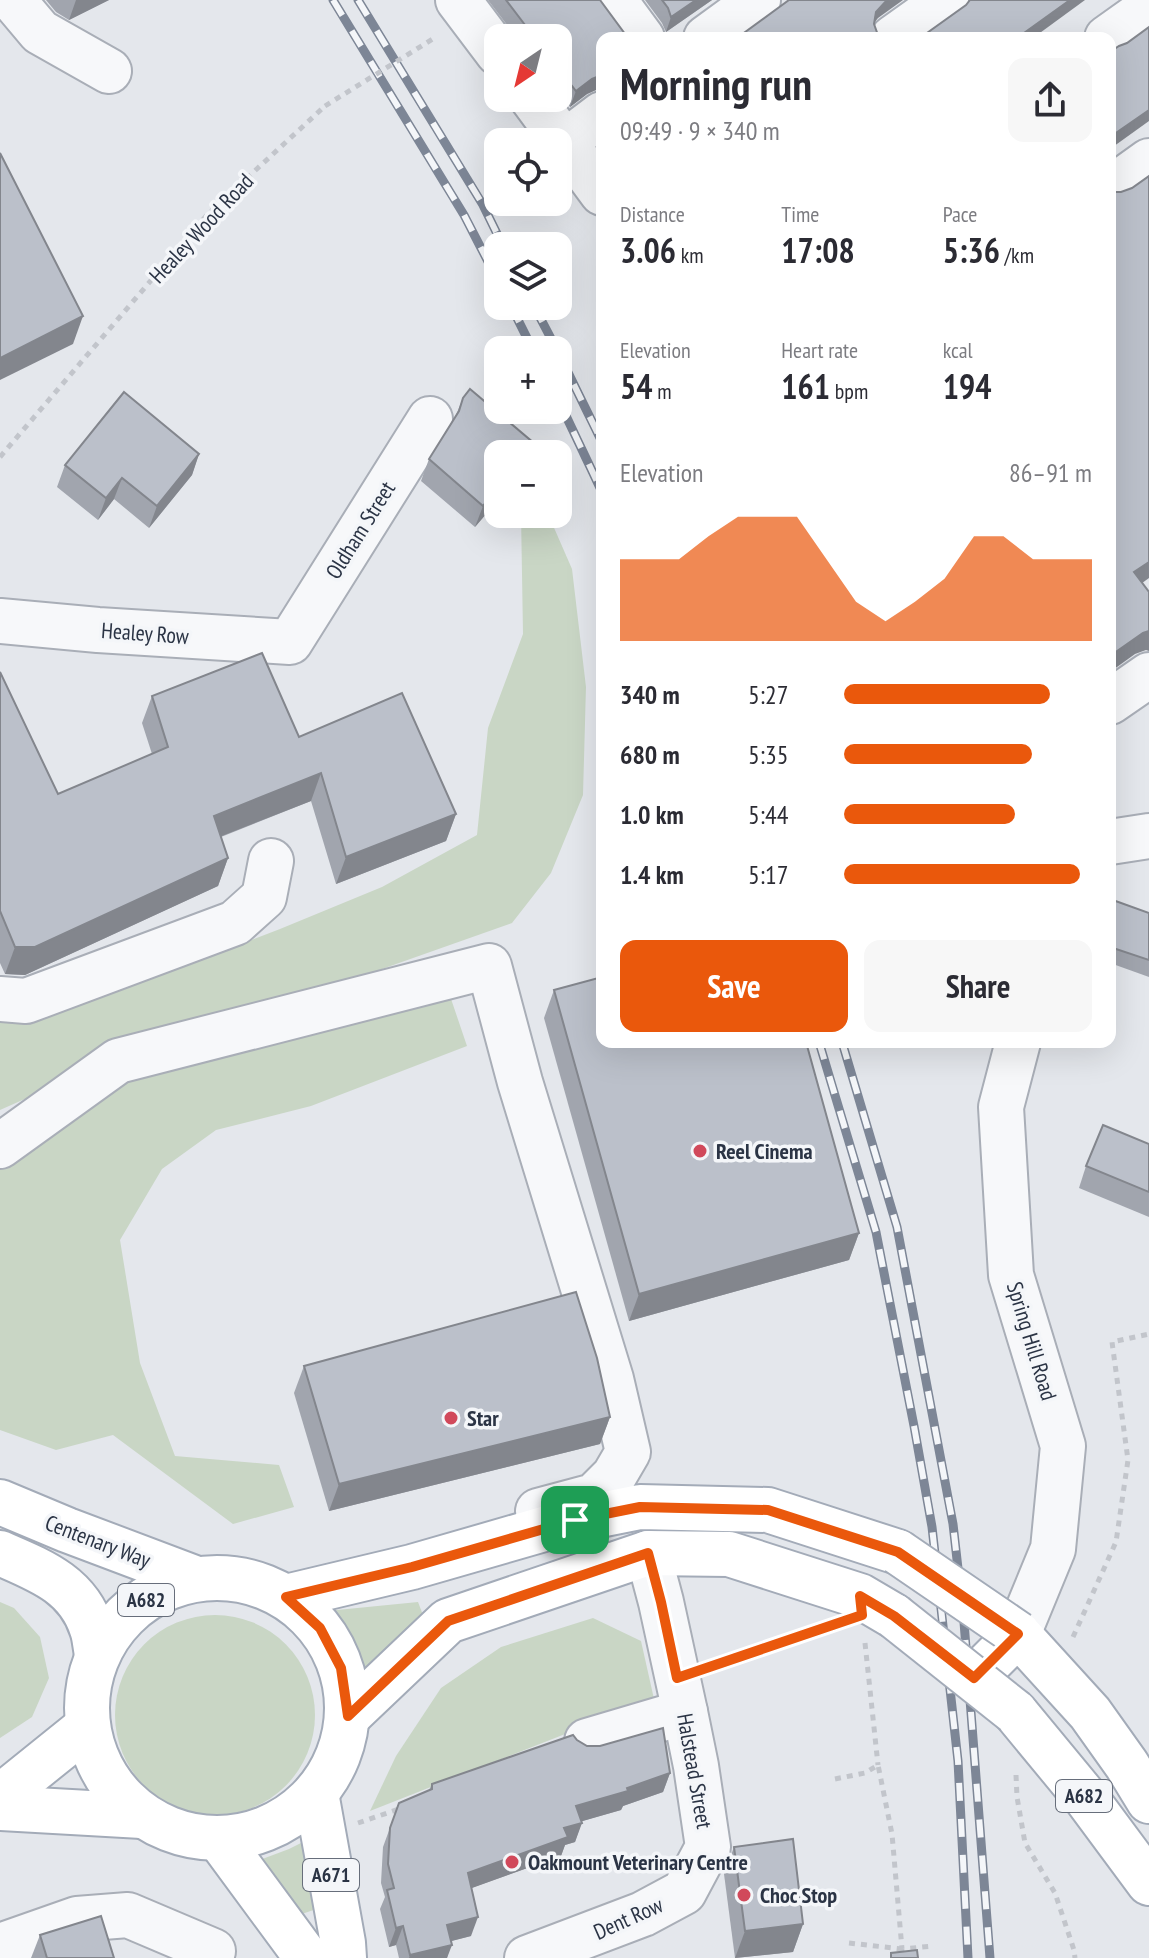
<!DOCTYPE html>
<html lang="en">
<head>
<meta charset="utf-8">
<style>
	body { margin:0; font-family:"PT Sans Narrow",sans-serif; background:#f7f7f7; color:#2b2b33; height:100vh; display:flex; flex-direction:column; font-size:30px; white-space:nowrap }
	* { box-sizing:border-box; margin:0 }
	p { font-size:26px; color:#7c7c81 }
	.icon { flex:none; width:44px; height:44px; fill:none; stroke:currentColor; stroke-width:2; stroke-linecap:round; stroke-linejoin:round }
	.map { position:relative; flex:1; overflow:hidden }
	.side { position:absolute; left:596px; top:32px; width:520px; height:1016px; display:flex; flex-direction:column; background:#fff; border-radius:16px; box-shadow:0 8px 32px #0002 }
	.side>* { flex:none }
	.needle { width:52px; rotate:215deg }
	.tools { position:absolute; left:484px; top:24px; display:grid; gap:16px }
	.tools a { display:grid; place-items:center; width:88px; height:88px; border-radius:16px; background:#fff; box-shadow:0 8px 32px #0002; font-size:40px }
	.pin { position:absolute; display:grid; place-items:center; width:68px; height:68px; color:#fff; margin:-34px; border-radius:16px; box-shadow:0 4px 12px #0006 }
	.round { display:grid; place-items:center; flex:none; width:84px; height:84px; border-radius:16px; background:#f7f7f7 }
	.headline { display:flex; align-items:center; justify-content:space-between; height:136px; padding:0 24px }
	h1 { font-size:44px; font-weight:600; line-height:60px }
	.stats { display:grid; grid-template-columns:repeat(3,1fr); gap:12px; height:136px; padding:8px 24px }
	.stats div { display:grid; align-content:center }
	.stats b { font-size:34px; font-weight:600 }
	.stats small { font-size:22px; font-weight:400 }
	.stats p { font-size:22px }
	.chart { height:224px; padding:16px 24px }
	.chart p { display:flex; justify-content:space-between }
	.chart svg { width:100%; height:144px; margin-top:8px; fill:#ea580c; opacity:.7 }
	.primary-button { display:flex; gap:16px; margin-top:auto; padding:16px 24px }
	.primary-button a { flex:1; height:92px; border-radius:16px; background:#ea580c; color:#fff; font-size:32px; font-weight:600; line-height:92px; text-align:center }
	.primary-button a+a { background:#f7f7f7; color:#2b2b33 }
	ul { padding:0 24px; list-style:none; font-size:26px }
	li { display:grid; grid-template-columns:128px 96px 1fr; align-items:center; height:60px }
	li i { height:20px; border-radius:10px; background:#ea580c }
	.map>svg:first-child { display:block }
	.green { fill:#c9d6c5 }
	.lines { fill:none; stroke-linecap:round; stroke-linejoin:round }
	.minor-casing { stroke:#a9aeb7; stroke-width:48 }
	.major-casing { stroke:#a3abb8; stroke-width:48 }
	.path { stroke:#c2c5cb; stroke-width:5; stroke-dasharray:6 6; stroke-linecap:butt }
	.minor { stroke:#f7f8fa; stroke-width:44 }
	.major { stroke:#fff; stroke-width:44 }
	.rail-casing { stroke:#7d8696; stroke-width:9 }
	.rail { stroke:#f4f6f9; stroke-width:6; stroke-dasharray:18; stroke-linecap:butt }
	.major-bridge-casing { stroke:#a3abb8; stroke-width:48; stroke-linecap:butt }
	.path-bridge { stroke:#c2c5cb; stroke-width:5; stroke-dasharray:6 6; stroke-linecap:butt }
	.major-bridge { stroke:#fff; stroke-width:44 }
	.wall { fill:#a1a5ae }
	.shaded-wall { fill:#83868d }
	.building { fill:#bbc0ca; stroke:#83868d; stroke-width:2 }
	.route-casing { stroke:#fff; stroke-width:16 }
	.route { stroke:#ea580c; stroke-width:10 }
	.poi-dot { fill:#d1495b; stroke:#f4f6f9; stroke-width:3 }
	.labels { text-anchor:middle; stroke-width:7; stroke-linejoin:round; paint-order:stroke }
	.shield { fill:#f4f6f9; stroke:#676e7b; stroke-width:2 }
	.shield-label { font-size:20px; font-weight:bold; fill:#2b3445 }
	.street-label { font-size:22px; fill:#2b3445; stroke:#f4f6f9 }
	.poi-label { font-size:22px; font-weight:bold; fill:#2b3445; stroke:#f4f6f9; text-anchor:start }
</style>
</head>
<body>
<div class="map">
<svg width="1149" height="1958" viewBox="0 0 1149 1958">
	<rect width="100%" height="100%" fill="#e4e7ec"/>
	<!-- green -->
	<g class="green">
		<path d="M 521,514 L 548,514 L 572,569 L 586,687 L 583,795 L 551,873 L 512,923 L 63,1082 L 0,1110 L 0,1021 L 117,992 L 280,929 L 382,887 L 477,835 L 488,728 L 523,634 Z"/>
		<path d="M 449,993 L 467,1046 L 311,1106 L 216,1130 L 162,1169 L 120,1240 L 140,1363 L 175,1456 L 279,1465 L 294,1507 L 233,1524 L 113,1435 L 56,1450 L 0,1430 L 0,1166 L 92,1092 Z"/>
		<path d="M 0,1602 L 14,1608 L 40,1637 L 49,1678 L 32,1717 L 0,1738 Z"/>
		<path d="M 418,1602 L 423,1615 L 364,1679 L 351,1643 L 327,1611 Z"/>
		<circle cx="215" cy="1715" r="100"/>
		<path d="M 593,1618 L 641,1641 L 654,1699 L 370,1811 L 396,1756 L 441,1688 L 501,1647 Z"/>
		<path d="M 317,1835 L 325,1906 L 299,1915 L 257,1861 L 289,1849 Z"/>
	</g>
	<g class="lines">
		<!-- minor casing -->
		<g class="minor-casing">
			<g id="minor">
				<path d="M 13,0 L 40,32 L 109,71"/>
				<path d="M 458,0 L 498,53"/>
				<path d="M 614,0 L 642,38"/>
				<path d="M 706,38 L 758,0"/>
				<path d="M 893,38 L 946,0"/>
				<path d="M 1107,38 L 1149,8"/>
				<path d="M 532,98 L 602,193"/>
				<path d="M 565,142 L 602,114"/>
				<path d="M 1110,189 L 1149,161"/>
				<path d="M 0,621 L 98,630 L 290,642 L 430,419"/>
				<path d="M 1110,702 L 1149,675"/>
				<path d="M 1110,842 L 1149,836"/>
				<path d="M 0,999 L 26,1001 L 235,923 L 264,897 L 271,861"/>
				<path d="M 0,1146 L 118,1061 L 489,966 L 520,1082 L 611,1379 L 628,1452 L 614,1476 L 594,1496 L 538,1511"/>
				<path d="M 1018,1634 L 1053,1549 L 1063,1446 L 1011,1275 L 1001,1107 L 1018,1042"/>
				<path d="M 587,1741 L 685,1712"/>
				<path d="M 0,1946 L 77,1919 L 128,1915 L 213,1951"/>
				<path d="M 527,1958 L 643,1914 L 684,1892 L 708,1847 L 696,1766 L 685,1712 L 661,1602 L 648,1553"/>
			</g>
		</g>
		<!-- major casing -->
		<g class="major-casing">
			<g id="major">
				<path d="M 0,1502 L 67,1530 L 197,1579"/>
				<path d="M 0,1553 C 39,1570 78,1584 92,1629 C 95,1637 95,1646 97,1654"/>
				<circle cx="217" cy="1708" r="130"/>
				<path d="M 286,1597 L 412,1567 L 575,1520 L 640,1507 L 768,1510 L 898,1552"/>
				<path d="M 974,1678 L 1018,1634 L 1090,1713 L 1127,1765 L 1149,1801"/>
				<path d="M 1015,1712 L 1086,1798 L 1149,1883"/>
				<path d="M 348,1716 L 448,1621 L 648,1553 L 729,1554 L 860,1596 L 894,1616"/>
				<path d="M 316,1793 L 343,1943 L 344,1958"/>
				<path d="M 0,1797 L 87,1727"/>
				<path d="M 0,1808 L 142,1816"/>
				<path d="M 220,1840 L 307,1958"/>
			</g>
		</g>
		<!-- path -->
		<g class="path">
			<path d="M 0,457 L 207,215 L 325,106"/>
			<path d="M 1073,1637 L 1116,1542 L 1128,1460 L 1112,1342 L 1149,1334"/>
			<path d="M 865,1643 L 878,1765"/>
			<path d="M 716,1665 L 827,1627"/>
			<path d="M 1016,1775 L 1017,1797 L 1025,1843 L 1055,1893 L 1074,1950 L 1075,1958"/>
			<path d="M 835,1779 L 865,1773 L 878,1765 L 892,1834 L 902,1949 L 933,1946"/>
			<path d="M 358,1823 L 402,1808"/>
			<path d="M 849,1943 L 902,1949"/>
		</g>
		<!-- minor -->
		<use href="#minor" class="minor"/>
		<!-- major -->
		<use href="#major" class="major"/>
		<!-- rail casing -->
		<g class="rail-casing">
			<g id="rail">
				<path d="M 333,0 L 464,215 L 498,281"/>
				<path d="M 358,0 L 483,205 L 503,246"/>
				<path d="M 511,306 L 533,350"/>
				<path d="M 534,306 L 557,350"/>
				<path d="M 558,352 L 602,442"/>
				<path d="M 558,399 L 602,492"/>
				<path d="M 819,1042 L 876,1232 L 914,1426 L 932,1527 L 958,1761 L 968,1958"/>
				<path d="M 842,1042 L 897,1227 L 953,1524 L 964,1622 L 990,1958"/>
			</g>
		</g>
		<!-- rail -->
		<use href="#rail" class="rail"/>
		<!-- major-bridge casing -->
		<g class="major-bridge-casing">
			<g id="major-bridge">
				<path d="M 898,1552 L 1018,1634"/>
				<path d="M 894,1616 L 1015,1712"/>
			</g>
		</g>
		<!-- path-bridge -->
		<path class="path-bridge" d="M 325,106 L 436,37"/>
		<!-- major-bridge -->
		<use href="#major-bridge" class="major-bridge"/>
	</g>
	<!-- wall -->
	<g class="wall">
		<path d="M 46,0 L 109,0 L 69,20 L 56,12 Z"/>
		<path d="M 488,0 L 600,0 L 602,38 L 602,90 L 598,89 L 587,94 L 570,107 L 558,91 L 558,38 L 517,38 Z"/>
		<path d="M 645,0 L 712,0 L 666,32 L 662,23 Z"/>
		<path d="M 463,398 L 498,500 L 475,527 L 421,481 L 429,459 L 456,415 Z"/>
		<path d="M 199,454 L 192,475 L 149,528 L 114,499 L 98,520 L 57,487 L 65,465 Z"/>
		<path d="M 0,672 L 58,794 L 152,754 L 142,723 L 152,696 L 299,737 L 456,814 L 446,841 L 336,884 L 311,801 L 221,837 L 228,858 L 218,886 L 25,975 L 5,974 L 0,963 Z"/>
		<path d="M 1110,899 L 1149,913 L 1149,977 L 1110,963 Z"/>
		<path d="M 554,990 L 859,1233 L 849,1260 L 629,1321 L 544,1018 Z"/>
		<path d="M 1149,1144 L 1149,1217 L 1079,1188 L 1086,1166 Z"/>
		<path d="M 304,1366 L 610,1417 L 600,1444 L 329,1511 L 294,1393 Z"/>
		<path d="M 577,1740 L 587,1746 L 670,1773 L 663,1792 L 623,1806 L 621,1810 L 582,1821 L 575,1842 L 565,1845 L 561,1856 L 471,1888 L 471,1936 L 451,1941 L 447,1958 L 399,1958 L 396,1945 L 389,1947 L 380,1909 L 385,1897 L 381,1883 L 383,1847 L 399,1803 L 429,1790 L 432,1784 Z"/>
		<path d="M 734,1847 L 803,1924 L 793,1952 L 735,1958 L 724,1874 Z"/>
		<path d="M 40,1935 L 114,1958 L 31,1958 Z"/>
	</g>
	<!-- shaded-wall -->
	<g class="shaded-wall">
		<path d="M 76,0 L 109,0 L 69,20 Z"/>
		<path d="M 696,0 L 712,0 L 666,32 L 671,17 Z"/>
		<path d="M 887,0 L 903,0 L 878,18 L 871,27 L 876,12 Z"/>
		<path d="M 1070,0 L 1085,0 L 1033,38 L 1017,38 Z"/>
		<path d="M 602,75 L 602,90 L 598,89 L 587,94 L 570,107 L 576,91 L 592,79 Z"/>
		<path d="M 1149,110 L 1149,121 L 1110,149 L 1110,137 Z"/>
		<path d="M 83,316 L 73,344 L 0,380 L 0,358 Z"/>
		<path d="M 199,454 L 192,475 L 149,528 L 157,506 Z"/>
		<path d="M 122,478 L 114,499 L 98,520 L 106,498 Z"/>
		<path d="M 498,488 L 498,500 L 475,527 L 483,506 Z"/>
		<path d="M 1149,562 L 1149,578 L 1127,594 L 1134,572 Z"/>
		<path d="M 1149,631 L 1149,651 L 1146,650 L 1135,654 L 1110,672 L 1110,656 L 1143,633 Z"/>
		<path d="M 321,773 L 311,801 L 204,843 L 214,816 Z"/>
		<path d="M 456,814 L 446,841 L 336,884 L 346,857 Z"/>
		<path d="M 228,858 L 218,886 L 25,975 L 5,974 L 15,947 Z"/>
		<path d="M 859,1233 L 849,1260 L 629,1321 L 639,1294 Z"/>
		<path d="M 610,1417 L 600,1444 L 329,1511 L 339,1484 Z"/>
		<path d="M 670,1773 L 663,1792 L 623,1806 L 621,1810 L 569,1825 L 576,1806 Z"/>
		<path d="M 582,1823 L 575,1842 L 565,1845 L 561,1856 L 461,1892 L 468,1873 L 564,1828 Z"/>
		<path d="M 478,1917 L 471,1936 L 440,1944 L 447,1925 Z"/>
		<path d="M 803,1924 L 793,1952 L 735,1958 L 745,1931 Z"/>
		<path d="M 403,1926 L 396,1945 L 389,1947 L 396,1928 Z"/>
		<path d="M 452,1945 L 447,1958 L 409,1958 L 410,1955 Z"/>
	</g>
	<!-- building -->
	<g class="building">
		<path d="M 506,0 L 600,0 L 628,38 L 602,38 L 602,75 L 592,79 L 576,91 L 558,68 L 558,38 L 535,38 Z"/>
		<path d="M 662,0 L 696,0 L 671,17 L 668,8 Z"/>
		<path d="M 789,0 L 887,0 L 876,12 L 874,24 L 879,38 L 737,38 Z"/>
		<path d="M 970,0 L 1070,0 L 1017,38 L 920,38 L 966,5 Z"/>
		<path d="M 1149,27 L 1149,110 L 1110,137 L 1110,52 L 1119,46 L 1127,43 Z"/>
		<path d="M 0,153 L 83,316 L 0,358 Z"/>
		<path d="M 1149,176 L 1149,562 L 1134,572 L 1149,592 L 1149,631 L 1143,633 L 1110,656 L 1110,196 L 1116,192 L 1121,192 L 1132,188 Z"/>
		<path d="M 470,389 L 535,444 L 527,454 L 498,454 L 498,488 L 483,506 L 429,459 L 459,411 L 463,398 Z"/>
		<path d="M 124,392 L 199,454 L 157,506 L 122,478 L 106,498 L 65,465 Z"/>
		<path d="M 262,653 L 299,737 L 402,693 L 456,814 L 346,857 L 321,773 L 214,816 L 228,858 L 35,947 L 15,947 L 0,911 L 0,672 L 58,794 L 168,747 L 152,696 Z"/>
		<path d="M 1110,899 L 1149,913 L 1149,960 L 1110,947 Z"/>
		<path d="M 602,977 L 602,1042 L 806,1042 L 859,1233 L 639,1294 L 554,990 Z"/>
		<path d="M 1103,1125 L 1149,1144 L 1149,1192 L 1086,1166 Z"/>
		<path d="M 576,1292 L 597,1358 L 610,1417 L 339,1484 L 304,1366 Z"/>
		<path d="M 663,1728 L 670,1773 L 627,1788 L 628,1791 L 576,1806 L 582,1823 L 564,1828 L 568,1837 L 468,1873 L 478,1917 L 447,1925 L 452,1945 L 410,1955 L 403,1926 L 396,1928 L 387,1890 L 394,1888 L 388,1864 L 390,1828 L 399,1803 L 432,1789 L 432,1784 L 573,1735 L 577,1740 L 587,1746 L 600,1746 Z"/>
		<path d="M 793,1839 L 803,1924 L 745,1931 L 734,1847 Z"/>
		<path d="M 101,1916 L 114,1958 L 47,1958 L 40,1935 Z"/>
		<path d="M 917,1950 L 918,1958 L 891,1958 L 891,1953 Z"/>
	</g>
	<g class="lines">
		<!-- route casing -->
		<g class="route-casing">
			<path id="route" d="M 640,1507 L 768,1510 L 898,1552 L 1018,1634 L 974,1678 L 894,1616 L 860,1596 L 862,1615 L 677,1678 L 661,1602 L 648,1553 L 448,1621 L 348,1716 L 341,1668 L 320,1628 L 286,1597 L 412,1567 L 575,1520 Z"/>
		</g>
		<!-- route -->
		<use href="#route" class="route"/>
	</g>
	<!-- markers -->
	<g class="poi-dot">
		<circle cx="700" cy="1151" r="8"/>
		<circle cx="451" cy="1418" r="8"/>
		<circle cx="512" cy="1862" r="8"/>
		<circle cx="744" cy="1895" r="8"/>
	</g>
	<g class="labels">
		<!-- shield labels -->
		<g class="shield">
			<rect x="118" y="1584" width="56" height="32" rx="6"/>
			<rect x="1056" y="1780" width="56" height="32" rx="6"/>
			<rect x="303" y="1859" width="56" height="32" rx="6"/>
		</g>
		<g class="shield-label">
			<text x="146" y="1607">A682</text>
			<text x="1084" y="1803">A682</text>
			<text x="331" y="1882">A671</text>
		</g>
		<!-- street labels -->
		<g class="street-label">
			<text transform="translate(201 228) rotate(-47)" y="8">Healey Wood Road</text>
			<text transform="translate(360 530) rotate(-58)" y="8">Oldham Street</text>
			<text transform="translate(145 633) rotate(4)" y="8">Healey Row</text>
			<text transform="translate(1032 1341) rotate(73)" y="8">Spring Hill Road</text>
			<text transform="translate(98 1541) rotate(21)" y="8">Centenary Way</text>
			<text transform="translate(695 1771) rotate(80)" y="8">Halstead Street</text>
			<text transform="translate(628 1918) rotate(-24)" y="8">Dent Row</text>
		</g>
		<!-- poi labels -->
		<g class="poi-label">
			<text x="716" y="1159">Reel Cinema</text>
			<text x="467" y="1426">Star</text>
			<text x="528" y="1870">Oakmount Veterinary Centre</text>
			<text x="760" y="1903">Choc Stop</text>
		</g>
	</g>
</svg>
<div class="tools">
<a><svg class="needle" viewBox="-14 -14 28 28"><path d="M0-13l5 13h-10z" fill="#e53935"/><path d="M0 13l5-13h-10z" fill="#7c7c81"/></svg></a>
<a><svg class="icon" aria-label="locate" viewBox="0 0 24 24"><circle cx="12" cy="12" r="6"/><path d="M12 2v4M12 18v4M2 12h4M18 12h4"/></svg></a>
<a><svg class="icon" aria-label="layers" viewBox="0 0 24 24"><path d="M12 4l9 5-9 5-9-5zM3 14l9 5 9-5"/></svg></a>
<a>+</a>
<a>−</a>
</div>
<div class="pin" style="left:575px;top:1520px;background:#1e9e55"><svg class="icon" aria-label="arrive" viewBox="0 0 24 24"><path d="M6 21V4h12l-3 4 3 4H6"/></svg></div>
<section class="side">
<div class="headline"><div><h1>Morning run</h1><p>09:49 · 9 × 340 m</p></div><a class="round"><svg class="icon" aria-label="share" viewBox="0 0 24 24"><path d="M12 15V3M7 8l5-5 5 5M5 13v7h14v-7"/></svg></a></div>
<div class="stats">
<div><p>Distance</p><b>3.06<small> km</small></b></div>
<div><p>Time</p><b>17:08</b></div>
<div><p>Pace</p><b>5:36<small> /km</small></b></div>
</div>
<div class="stats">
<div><p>Elevation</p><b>54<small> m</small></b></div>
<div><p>Heart rate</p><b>161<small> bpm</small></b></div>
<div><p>kcal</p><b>194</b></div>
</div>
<div class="chart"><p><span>Elevation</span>86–91 m</p>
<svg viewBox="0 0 160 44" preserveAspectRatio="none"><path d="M0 44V19L10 19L20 19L30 12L40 6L50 6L60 6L70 19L80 32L90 38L100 32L110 25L120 12L130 12L140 19L150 19L160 19V44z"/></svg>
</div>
<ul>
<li><b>340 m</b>5:27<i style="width:83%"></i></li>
<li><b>680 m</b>5:35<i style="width:76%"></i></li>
<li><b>1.0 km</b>5:44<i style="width:69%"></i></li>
<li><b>1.4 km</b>5:17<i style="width:95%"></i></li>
</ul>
<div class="primary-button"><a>Save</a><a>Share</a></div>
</section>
</div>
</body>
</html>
